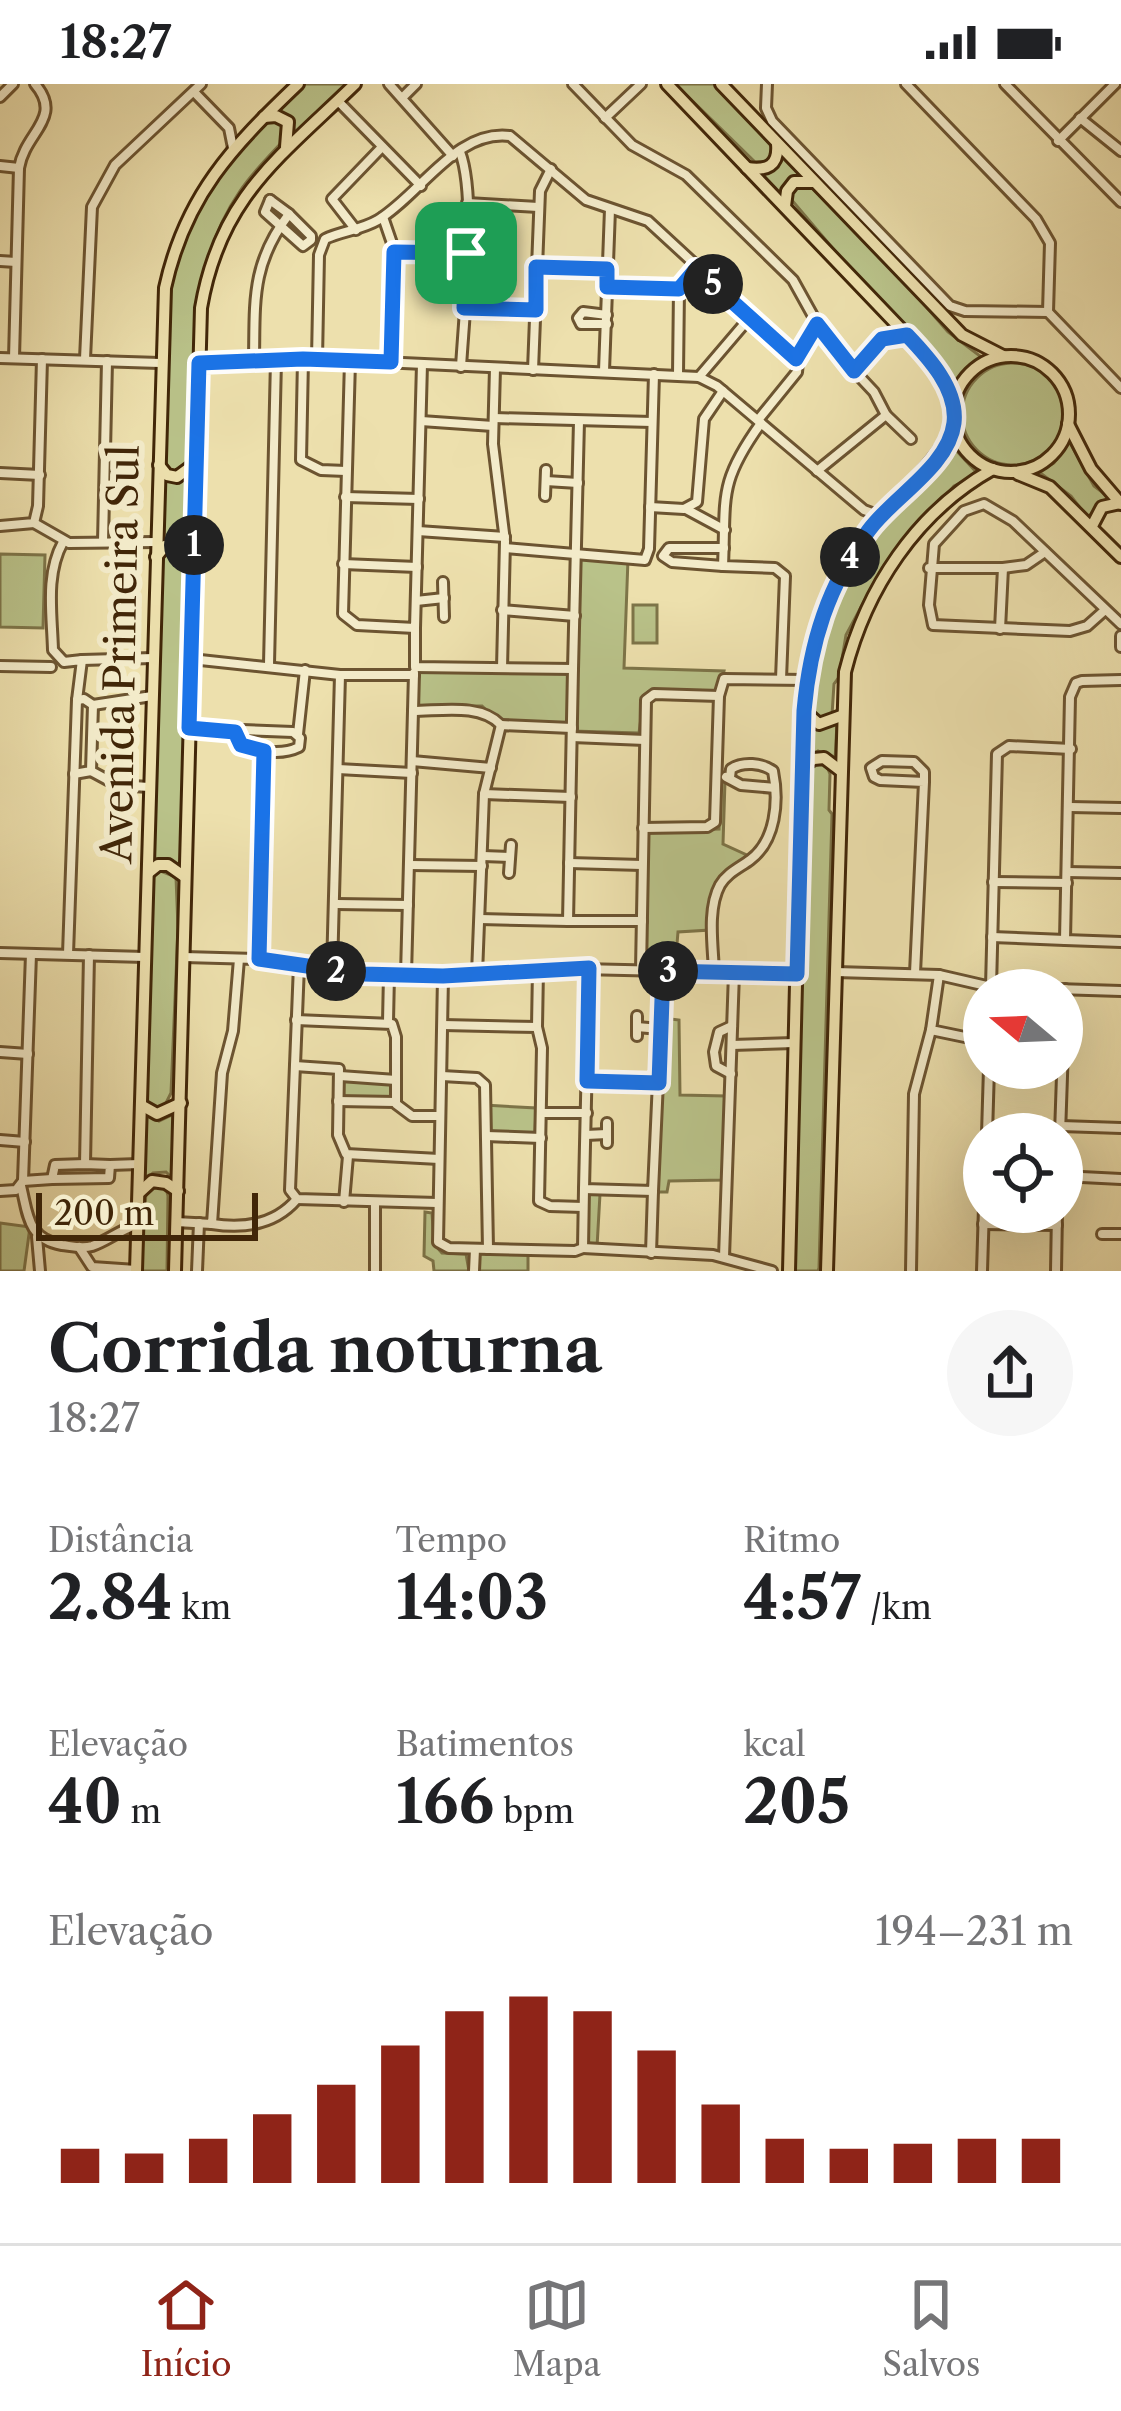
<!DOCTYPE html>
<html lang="pt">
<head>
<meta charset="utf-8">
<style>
	body { margin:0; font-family:"Libre Caslon Text",serif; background:#f6f6f6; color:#202124; height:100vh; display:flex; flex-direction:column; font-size:45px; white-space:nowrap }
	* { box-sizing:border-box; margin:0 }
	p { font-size:39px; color:#757577 }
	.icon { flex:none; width:66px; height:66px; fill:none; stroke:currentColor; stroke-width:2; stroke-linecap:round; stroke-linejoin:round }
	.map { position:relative; height:1187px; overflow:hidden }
	.drawer { display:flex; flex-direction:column; background:#fff; flex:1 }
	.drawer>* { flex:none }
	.needle { width:78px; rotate:289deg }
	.tools { position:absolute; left:963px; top:885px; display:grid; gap:24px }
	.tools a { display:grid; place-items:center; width:120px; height:120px; border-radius:50%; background:#fff; box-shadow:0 12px 48px #0002; font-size:60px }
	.scale { position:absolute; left:36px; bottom:30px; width:222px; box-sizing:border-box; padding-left:12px; border:6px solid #412608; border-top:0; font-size:33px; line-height:42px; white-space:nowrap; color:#412608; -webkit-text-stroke:9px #f3ebca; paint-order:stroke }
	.pin { position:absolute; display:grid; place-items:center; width:102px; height:102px; color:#fff; margin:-51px; border-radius:24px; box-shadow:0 6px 18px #0006 }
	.km { position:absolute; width:60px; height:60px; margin:-30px; border-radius:50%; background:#222; color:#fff; font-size:33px; line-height:60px; text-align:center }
	.round { display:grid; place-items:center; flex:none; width:126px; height:126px; border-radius:63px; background:#f6f6f6 }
	.overview { display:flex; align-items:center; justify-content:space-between; height:204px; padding:0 48px }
	h1 { font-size:66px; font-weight:700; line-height:90px }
	.metrics { display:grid; grid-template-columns:repeat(3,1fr); gap:18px; height:204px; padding:12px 48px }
	.metrics div { display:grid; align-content:center }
	.metrics b { font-size:60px; font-weight:700 }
	.metrics small { font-size:33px; font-weight:400 }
	.metrics p { font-size:33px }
	.chart { height:336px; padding:24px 48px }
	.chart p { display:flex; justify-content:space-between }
	.chart svg { width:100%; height:216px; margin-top:12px; stroke:#8f2418; stroke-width:6 }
	.status { display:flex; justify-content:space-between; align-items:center; height:84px; padding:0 60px; background:#fff; direction:ltr }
	.status svg { height:33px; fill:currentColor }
	.menu { display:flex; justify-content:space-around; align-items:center; height:168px; border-top:3px solid #e0e0e0; background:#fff; font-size:33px; color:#757577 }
	.menu a { display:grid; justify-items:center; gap:6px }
	.menu .current { color:#8f2418 }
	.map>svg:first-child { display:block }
	.green { fill:#b9c289; stroke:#7d7448; stroke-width:3 }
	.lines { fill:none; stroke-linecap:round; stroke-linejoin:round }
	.minor-casing { stroke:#6c5431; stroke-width:14 }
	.major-casing { stroke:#412608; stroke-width:16 }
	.minor { stroke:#f3ebca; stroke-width:8 }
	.major { stroke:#ede0ad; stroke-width:10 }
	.route-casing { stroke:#fff; stroke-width:24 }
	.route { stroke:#1a73e8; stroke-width:15 }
	.labels { text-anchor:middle; stroke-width:12; stroke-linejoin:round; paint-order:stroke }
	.street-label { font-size:42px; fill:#412608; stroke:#f3ebca }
</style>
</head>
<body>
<div class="status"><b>18:27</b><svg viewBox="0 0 49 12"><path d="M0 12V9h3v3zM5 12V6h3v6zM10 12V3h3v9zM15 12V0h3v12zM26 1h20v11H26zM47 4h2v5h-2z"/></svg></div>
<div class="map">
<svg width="1121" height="1187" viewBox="0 0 1121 1187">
	<rect width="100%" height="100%" fill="#ede0ad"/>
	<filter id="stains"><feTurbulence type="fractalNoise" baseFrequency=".00167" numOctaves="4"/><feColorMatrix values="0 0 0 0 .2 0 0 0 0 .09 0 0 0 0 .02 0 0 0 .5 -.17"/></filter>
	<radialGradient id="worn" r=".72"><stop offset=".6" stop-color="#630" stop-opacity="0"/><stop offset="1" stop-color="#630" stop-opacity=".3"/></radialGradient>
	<!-- green -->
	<g class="green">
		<path d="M 304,0 L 348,0 L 295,52 L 293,41 L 274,28 Z"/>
		<path d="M 675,0 L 716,0 L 774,65 L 772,77 L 755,78 Z"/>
		<path d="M 267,37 L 280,38 L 285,47 L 283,57 C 268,73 252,89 240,107 C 184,188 194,288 192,381 L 179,390 L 165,385 L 164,377 C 163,278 157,168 221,85 C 234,68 252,53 267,37 Z"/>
		<path d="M 783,68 L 804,90 L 792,94 L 783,114 L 760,89 L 776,84 Z"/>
		<path d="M 808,100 L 888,179 L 948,248 L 984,275 L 969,286 L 957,302 L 942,276 L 864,201 L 790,114 L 795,102 Z"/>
		<circle cx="1013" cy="330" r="51"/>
		<path d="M 1069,357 L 1094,402 L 1110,414 L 1100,418 L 1088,434 L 1071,412 L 1039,388 L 1054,379 Z"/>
		<path d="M 952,362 L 979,391 L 954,402 L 882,484 L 846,551 L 839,593 L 834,600 L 832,631 L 827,638 L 809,633 C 809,557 836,484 889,430 C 912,407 937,391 952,362 Z"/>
		<path d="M 161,390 L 178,398 L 192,392 L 191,467 L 182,458 L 160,458 Z"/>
		<path d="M 170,463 L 189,477 L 181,785 L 172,778 L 154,777 L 149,782 L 152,612 L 163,469 Z"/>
		<path d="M 574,469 L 628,475 L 624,584 L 724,587 L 719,610 L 651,606 L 644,611 L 639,649 L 572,647 L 569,641 L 497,636 L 482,622 L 414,622 L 416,585 L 573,587 Z"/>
		<path d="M 0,470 L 45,471 L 43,544 L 0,543 Z"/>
		<rect x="633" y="521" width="24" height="38"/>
		<path d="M 806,638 L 814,643 L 837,639 L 835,676 L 818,667 L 804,675 Z"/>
		<path d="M 820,677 L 826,680 L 830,690 L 829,726 L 832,730 L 819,1184 L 818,1187 L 793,1187 L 806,689 L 810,681 Z"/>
		<path d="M 720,697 L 725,697 L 723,760 L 749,772 C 714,788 711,812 710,846 L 678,848 L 675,884 L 644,882 L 647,747 L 719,745 Z"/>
		<path d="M 158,786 L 176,793 L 178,844 L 171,1009 L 164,1023 L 158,1025 L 146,1017 L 153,792 Z"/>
		<path d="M 663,934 L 679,936 L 680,1011 L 726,1012 L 725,1096 L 669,1097 L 667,1108 L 656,1108 Z"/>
		<path d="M 340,993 L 395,997 L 393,1016 L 339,1015 Z"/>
		<path d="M 484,1021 L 536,1024 L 535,1050 L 483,1048 Z"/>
		<path d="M 144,1030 L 159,1037 L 174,1030 L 173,1095 L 166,1088 L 153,1089 L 144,1097 Z"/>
		<path d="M 152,1102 L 166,1104 L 168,1112 L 167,1187 L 141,1187 L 146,1108 Z"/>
		<path d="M 588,1110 L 600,1110 L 597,1163 L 586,1163 Z"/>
		<path d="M 425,1128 L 432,1129 L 434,1160 L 442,1169 L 466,1170 L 469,1187 L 434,1187 L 433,1177 L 424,1172 Z"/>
		<path d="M 0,1139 L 30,1143 L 24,1187 L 0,1187 Z"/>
		<path d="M 482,1168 L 528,1171 L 528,1187 L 478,1187 L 478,1173 Z"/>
	</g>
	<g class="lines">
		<!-- minor casing -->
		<g class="minor-casing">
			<g id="minor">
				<path d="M 389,0 L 453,72"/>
				<path d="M 573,0 L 632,61 L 686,91 L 793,196 L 828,259 L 874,308 L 886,331 L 911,355"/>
				<path d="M 767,0 L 766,24 L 772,37 L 950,222 L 965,227 L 1048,228"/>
				<path d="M 906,0 L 1036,135 L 1050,159 L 1048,228 L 1121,304"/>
				<path d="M 1005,0 L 1121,118"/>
				<path d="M 194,8 L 229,44 L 233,64"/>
				<path d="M 0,13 L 13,0"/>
				<path d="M 402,14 L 416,0"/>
				<path d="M 338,17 L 421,102"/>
				<path d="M 605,34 L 641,0"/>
				<path d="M 1080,34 L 1121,67"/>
				<path d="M 1058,57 L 1115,0"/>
				<path d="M 460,68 C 477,112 464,231 461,283"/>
				<path d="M 0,82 L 19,84"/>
				<path d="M 270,116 L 289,130"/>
				<path d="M 467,119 L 538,123"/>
				<path d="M 383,133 L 395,168 L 391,278"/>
				<path d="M 356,146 L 332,115 L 382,63"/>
				<path d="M 395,168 L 466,168"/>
				<path d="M 0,177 L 16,178"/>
				<path d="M 536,183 L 607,185"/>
				<path d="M 607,203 L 679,205"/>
				<path d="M 464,223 L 535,226"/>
				<path d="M 607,240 L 581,240 L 578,234 L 583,228 L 607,231"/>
				<path d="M 0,274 L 160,279"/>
				<path d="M 14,274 L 19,84 C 25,48 64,34 35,0"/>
				<path d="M 85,275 L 92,123 L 115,81 L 201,0"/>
				<path d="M 303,275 L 301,376 L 321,386 L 346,387"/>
				<path d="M 317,275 L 319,171 L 325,155 C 342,147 361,146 378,136 C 421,110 456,45 510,52 L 586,116 L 648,137 L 789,267 L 798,278 L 797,288 L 758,336"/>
				<path d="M 796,275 L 817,241"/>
				<path d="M 254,276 C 255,217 251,180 289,130 L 311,152 L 311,156 L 303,162 L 265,128 L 270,116"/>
				<path d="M 350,277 L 343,530 L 357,541 L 415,544 L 422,280"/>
				<path d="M 199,279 L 317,275 L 699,293 L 717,302 L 864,426 L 880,432"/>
				<path d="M 495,284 L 493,360 L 505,457 L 502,584"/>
				<path d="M 533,286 L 540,107 L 551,85"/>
				<path d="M 604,287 L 610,125"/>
				<path d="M 854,287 L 886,252 L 907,251"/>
				<path d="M 678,290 L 679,205 L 696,185"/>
				<path d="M 699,293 L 751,232"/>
				<path d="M 494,334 L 652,338"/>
				<path d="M 421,337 L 493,342"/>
				<path d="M 761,339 C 718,399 726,412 723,482 L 775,484 L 785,492 L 781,595"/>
				<path d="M 817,387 L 886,331"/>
				<path d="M 0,389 L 40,391"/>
				<path d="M 546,397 L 578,399"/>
				<path d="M 545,412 L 546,386"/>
				<path d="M 345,413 L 419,415"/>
				<path d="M 650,423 L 684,425 L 697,418 L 704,335 L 723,307"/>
				<path d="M 686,425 L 725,446"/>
				<path d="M 34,439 L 69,459 L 156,458"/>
				<path d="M 0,442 L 34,439 L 38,422 L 42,275"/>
				<path d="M 418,447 L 505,453"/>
				<path d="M 63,458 C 45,491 52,529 53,566 L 64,578 L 82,576 L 77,616 L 68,870"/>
				<path d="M 103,458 L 107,277"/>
				<path d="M 505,464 L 645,476 L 649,465 L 654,290"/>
				<path d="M 343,480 L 417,483"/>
				<path d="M 723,482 L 672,478 L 663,472 L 669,464 L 724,464"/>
				<path d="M 929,484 L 1003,484 L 1000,545"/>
				<path d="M 1003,484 L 1026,481 L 1045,468"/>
				<path d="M 443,498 L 444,533"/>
				<path d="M 416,517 L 444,514"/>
				<path d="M 502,526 L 575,532"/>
				<path d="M 1105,526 L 1087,542 L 1070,547 L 933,541 L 929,521 L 934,460 L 964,427 L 984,420 L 1013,437 L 1121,540"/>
				<path d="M 415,544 L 415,583 L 573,585 L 579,337"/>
				<path d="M 1121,552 L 1121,563"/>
				<path d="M 191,575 L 340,591"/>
				<path d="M 82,576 L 153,574"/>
				<path d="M 269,580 L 276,276"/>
				<path d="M 0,582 L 51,583"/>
				<path d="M 573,585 L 568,837 L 642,837"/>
				<path d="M 414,589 L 413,627 C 441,627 480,619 501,641"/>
				<path d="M 1121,596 L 1082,597 L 1076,599 L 1070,613 L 1065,856 L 1121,858"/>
				<path d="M 93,621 L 152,612"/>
				<path d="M 189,644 L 293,648 L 300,654 L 299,663 C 281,672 256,668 238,658 L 235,648"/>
				<path d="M 298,650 L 305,586"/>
				<path d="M 572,653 L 645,656"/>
				<path d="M 412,677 L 491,684"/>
				<path d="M 338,685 L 412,689"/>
				<path d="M 91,687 L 117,701 L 149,703"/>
				<path d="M 74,690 L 91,687 L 93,621 L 84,615 L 77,616"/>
				<path d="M 726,693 L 741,701 L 775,704"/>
				<path d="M 484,710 L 571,713"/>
				<path d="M 1070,723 L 1121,724"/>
				<path d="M 643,744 L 707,743 L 715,738 L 719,612 L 724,595 L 807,596"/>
				<path d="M 483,772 L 510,773"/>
				<path d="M 569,779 L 642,781"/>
				<path d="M 410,781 L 482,782"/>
				<path d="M 1067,788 L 1121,789"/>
				<path d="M 509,789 L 511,761"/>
				<path d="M 993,798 L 1067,799"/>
				<path d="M 336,820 L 408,821"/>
				<path d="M 480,835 L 568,837"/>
				<path d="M 992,853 L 1065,856"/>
				<path d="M 0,869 L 145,873"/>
				<path d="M 184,873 L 259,875 L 362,890 L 443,893 L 538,884 L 797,890"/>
				<path d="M 259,875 L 264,667"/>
				<path d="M 299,881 L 290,1106 L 297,1115 L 437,1119"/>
				<path d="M 589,884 L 584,1105 L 653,1107 L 663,887"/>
				<path d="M 332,886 L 340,591 L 414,591"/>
				<path d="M 641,886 L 646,616 L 654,610 L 719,612"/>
				<path d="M 714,888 C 713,861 707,825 720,801 C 727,789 739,784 750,776 C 776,757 779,717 773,687 C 762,679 743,677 731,685 L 730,693"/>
				<path d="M 836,888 L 939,891 L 991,903 L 1121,907"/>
				<path d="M 915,889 L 924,698 L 924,688 L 914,678 L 882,677 L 871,684 L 874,693 L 880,696 L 924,698"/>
				<path d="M 477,890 L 484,710 L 501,641 L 572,644"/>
				<path d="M 406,891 L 413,627"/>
				<path d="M 939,891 L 931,946 L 984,957"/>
				<path d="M 443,893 L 438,1158 L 449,1164 L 575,1167 L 583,1164 L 584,1105"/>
				<path d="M 991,903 L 997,670 L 1009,662 L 1071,665"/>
				<path d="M 637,932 L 637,952"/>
				<path d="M 296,936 L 392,940 L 396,953 L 396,1020 L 412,1032 L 440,1032"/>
				<path d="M 388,938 L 389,890"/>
				<path d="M 443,941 L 537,943 L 542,964 L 539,1117 L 550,1122 L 583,1123"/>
				<path d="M 537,943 L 538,885"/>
				<path d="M 637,943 L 660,945"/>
				<path d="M 732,961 L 794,959"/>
				<path d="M 0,968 L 28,970"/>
				<path d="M 295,982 L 339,985 L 338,1051 L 346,1070 L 439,1075"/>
				<path d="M 731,990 L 716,982 L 714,968 L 719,948 L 732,942"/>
				<path d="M 340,992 L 396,996"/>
				<path d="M 442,992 L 477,994 L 485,1001 L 488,1165"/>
				<path d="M 587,997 L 659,999"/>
				<path d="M 338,1017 L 395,1018"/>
				<path d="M 542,1029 L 587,1029"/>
				<path d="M 1061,1042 L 1121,1044"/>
				<path d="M 987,1050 L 989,984"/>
				<path d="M 1060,1050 L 1065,905"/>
				<path d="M 586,1051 L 607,1050"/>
				<path d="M 486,1052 L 541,1054"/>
				<path d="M 0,1056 L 25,1058"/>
				<path d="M 607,1059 L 607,1039"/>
				<path d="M 85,1080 L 89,871"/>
				<path d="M 85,1080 L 110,1081 L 109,1094 L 52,1095 L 55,1081 Z"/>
				<path d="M 110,1081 L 139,1080"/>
				<path d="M 1062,1092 L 1121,1095"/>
				<path d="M 23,1097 L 52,1095"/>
				<path d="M 21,1102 C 28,1130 27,1155 62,1161 C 71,1162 82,1165 92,1162 C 107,1157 120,1146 136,1141"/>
				<path d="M 0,1107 L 16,1106 L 23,1097 L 31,870"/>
				<path d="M 344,1118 L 348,1072"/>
				<path d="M 375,1119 L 375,1187"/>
				<path d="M 176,1138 L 212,1140 L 222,989 L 233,947 L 239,875"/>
				<path d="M 212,1140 C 244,1145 275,1141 297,1115"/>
				<path d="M 983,1140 L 1057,1141"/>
				<path d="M 1102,1150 L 1121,1150"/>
				<path d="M 37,1153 L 40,1187"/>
				<path d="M 79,1163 L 92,1183 L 136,1186"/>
				<path d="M 583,1164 L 713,1171 L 772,1187"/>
				<path d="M 651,1169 L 653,1107"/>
				<path d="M 724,1173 L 734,889"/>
				<path d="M 197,1187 L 199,1139"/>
				<path d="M 474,1187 L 475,1165"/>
				<path d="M 911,1187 L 914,1010 L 931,946"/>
				<path d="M 982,1187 L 984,1123"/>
				<path d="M 1056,1187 L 1057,1128"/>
			</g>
		</g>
		<!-- major casing -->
		<g class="major-casing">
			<g id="major">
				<path d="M 667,0 L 923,268 L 941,292 L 953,322"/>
				<path d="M 721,0 L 962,251 L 1003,272"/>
				<path d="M 264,33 L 276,32 L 288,38 L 286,63"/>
				<path d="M 747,84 C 767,87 779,82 777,60"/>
				<path d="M 785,122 L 787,107 L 794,98 L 813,98"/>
				<circle cx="1011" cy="330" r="58"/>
				<path d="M 1068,340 L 1091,385 L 1121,420"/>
				<path d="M 159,381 L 167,391 L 177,393 L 196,379"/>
				<path d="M 1018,390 L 1050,403 L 1121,473"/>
				<path d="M 1092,442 L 1102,423 L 1120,419"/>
				<path d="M 156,473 L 165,462 L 175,460 L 194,475"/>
				<path d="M 804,627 L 819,640 L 841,632"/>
				<path d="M 801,683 L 814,675 L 824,674 L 841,687"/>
				<path d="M 148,789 L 158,781 L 168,781 L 185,793"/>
				<path d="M 141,1021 L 157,1030 L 181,1019"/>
				<path d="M 140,1108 L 152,1097 L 166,1099 L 178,1107"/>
				<path d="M 136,1187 L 165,204 C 185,112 232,63 298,0"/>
				<path d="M 175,1187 L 201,224 C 220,113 279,74 355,0"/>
				<path d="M 789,1187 L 802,655 C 807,574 823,499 877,436 C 904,404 935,381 954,342"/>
				<path d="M 827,1187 L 845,588 C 866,505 916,428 993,385"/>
			</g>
		</g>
		<!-- minor -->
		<use href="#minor" class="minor"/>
		<!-- major -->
		<use href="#major" class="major"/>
	</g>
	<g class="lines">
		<!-- route casing -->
		<g class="route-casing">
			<path id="route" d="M 394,168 L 466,169 L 464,224 L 536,226 L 536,183 L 607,185 L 607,203 L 679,205 L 696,185 L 796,275 L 817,240 L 854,287 L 882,255 L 907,251 C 928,273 958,305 954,339 C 949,382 893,413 869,446 C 828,501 810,559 804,627 L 797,890 L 663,887 L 659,999 L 587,997 L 589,884 L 443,892 L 362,890 L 259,875 L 264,667 L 241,661 L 235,648 L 189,644 L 199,279 L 303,275 L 391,278 Z"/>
		</g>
		<!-- route -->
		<use href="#route" class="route"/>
	</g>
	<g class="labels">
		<!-- street labels -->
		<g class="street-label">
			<text transform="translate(120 570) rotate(-89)" y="15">Avenida Primeira Sul</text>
		</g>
	</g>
	<rect width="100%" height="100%" filter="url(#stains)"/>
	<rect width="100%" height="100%" fill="url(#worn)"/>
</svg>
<div class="tools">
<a><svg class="needle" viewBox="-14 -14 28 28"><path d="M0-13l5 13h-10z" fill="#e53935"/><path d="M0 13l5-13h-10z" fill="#757577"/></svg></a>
<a><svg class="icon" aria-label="locate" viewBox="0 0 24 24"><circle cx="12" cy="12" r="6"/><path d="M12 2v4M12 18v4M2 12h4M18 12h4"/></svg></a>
</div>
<div class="scale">200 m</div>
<div class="pin" style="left:466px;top:169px;background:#1e9e55"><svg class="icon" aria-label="arrive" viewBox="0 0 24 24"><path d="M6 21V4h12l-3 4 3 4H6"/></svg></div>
<b class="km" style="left:194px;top:461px">1</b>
<b class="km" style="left:336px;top:887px">2</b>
<b class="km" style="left:668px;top:887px">3</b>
<b class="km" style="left:850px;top:473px">4</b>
<b class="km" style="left:713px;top:200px">5</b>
</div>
<section class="drawer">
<div class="overview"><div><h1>Corrida noturna</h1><p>18:27</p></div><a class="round"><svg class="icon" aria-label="share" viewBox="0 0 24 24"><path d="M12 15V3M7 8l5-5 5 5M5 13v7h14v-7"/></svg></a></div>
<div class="metrics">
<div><p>Distância</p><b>2.84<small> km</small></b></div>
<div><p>Tempo</p><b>14:03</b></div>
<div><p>Ritmo</p><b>4:57<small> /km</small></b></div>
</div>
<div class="metrics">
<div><p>Elevação</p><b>40<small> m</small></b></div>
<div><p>Batimentos</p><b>166<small> bpm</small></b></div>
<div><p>kcal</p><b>205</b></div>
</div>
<div class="chart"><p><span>Elevação</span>194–231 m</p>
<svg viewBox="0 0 160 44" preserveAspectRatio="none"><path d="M5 44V37M15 44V38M25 44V35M35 44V30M45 44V24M55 44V16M65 44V9M75 44V6M85 44V9M95 44V17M105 44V28M115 44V35M125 44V37M135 44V36M145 44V35M155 44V35"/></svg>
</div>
</section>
<nav class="menu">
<a class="current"><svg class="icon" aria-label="home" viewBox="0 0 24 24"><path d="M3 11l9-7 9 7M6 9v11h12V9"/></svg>Início</a>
<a><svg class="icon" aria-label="map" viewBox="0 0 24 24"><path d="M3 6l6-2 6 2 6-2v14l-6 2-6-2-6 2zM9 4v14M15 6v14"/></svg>Mapa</a>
<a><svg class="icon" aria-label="saved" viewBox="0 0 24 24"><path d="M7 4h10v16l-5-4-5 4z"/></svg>Salvos</a>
</nav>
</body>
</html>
